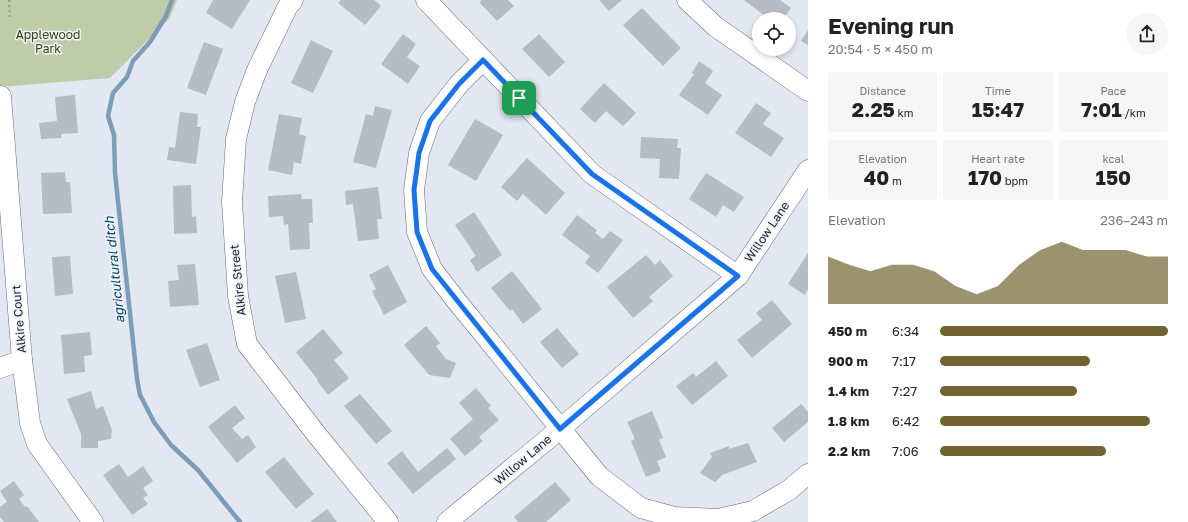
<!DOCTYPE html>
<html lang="en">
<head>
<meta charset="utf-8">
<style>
	body { margin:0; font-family:"Golos Text",sans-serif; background:#f6f6f6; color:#222; height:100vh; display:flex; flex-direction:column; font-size:15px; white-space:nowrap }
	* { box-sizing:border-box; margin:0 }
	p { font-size:13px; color:#767676 }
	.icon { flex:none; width:22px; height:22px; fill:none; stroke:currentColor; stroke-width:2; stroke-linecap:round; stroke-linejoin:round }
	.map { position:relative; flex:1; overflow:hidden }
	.drawer { display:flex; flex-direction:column; background:#fff; width:380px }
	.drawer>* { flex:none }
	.tools { position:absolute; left:752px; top:12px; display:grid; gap:8px }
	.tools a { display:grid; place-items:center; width:44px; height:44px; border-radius:50%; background:#fff; box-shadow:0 2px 6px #0003; font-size:20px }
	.pin { position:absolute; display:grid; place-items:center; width:34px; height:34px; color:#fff; margin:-17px; border-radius:8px; box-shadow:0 2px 6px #0006 }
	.round { display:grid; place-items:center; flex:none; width:42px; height:42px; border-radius:21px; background:#f6f6f6 }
	.summary { display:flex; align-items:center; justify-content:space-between; height:68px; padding:0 20px }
	h1 { font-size:22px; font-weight:700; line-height:30px }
	.figures { display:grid; grid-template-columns:repeat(3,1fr); gap:6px; height:68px; padding:4px 20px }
	.figures div { display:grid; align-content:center; border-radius:4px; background:#f6f6f6; text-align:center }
	.figures b { font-size:20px; font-weight:700 }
	.figures small { font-size:11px; font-weight:400 }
	.figures p { font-size:11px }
	.chart { height:112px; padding:8px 20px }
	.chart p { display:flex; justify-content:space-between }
	.chart svg { width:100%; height:72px; margin-top:4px; fill:#726432; opacity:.7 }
	ul { padding:0 20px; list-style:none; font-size:13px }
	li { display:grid; grid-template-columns:64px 48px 1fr; align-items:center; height:30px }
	li i { height:10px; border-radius:5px; background:#726432 }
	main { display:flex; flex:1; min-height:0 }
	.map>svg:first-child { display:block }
	.green { fill:#c0cbaa }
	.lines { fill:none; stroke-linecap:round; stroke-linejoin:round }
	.stream { stroke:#7c9cb7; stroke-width:4.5 }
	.building { fill:#b7bbc6 }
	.minor-casing { stroke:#676b76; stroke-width:21 }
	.path { stroke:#989ca4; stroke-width:2.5; stroke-dasharray:2 3; stroke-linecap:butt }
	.minor { stroke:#fff; stroke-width:20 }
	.route-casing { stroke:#fff; stroke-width:8 }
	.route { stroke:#1a73e8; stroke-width:5 }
	.labels { text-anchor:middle; stroke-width:3; stroke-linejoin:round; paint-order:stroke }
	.park-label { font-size:12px; fill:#324002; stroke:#f0f4fd }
	.street-label { font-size:12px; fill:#222428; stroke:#f0f4fd }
	.water-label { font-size:13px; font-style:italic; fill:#023e62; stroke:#f0f4fd }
</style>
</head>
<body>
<main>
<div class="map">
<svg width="808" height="522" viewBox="0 0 808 522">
	<rect width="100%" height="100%" fill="#e2e7f2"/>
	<!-- green -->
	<path class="green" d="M 0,0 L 177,0 L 170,18 L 110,78 L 0,87 Z"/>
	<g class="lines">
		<!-- stream -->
		<path class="stream" d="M 172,0 L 166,16 L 150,42 L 133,61 L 127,77 L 113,93 L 108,116 L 114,135 L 115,173 L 137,379 L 140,395 L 154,422 L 171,445 L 198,470 L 240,522"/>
	</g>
	<!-- building -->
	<g class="building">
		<path d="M 213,0 L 250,0 L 232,29 L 206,13 Z"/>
		<path d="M 341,0 L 374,0 L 381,6 L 365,25 L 338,3 Z"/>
		<path d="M 481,0 L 508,0 L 514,6 L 497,21 L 480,3 Z"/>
		<path d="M 599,0 L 622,0 L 609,11 Z"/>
		<path d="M 744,0 L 780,0 L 791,8 L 783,19 L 769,19 Z"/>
		<path d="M 642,8 L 681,48 L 663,66 L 623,25 Z"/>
		<path d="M 808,30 L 808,45 L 801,41 Z"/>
		<path d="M 403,34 L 416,44 L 407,57 L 420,66 L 408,84 L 381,64 Z"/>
		<path d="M 539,34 L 565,62 L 549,77 L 522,49 Z"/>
		<path d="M 311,40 L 333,51 L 313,93 L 291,83 Z"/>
		<path d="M 204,42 L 223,49 L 206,95 L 187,88 Z"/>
		<path d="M 699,61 L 713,71 L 705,83 L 722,95 L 708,115 L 679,95 L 694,74 L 692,73 Z"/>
		<path d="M 604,83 L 636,113 L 623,126 L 606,111 L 595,123 L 580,109 Z"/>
		<path d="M 75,95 L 78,133 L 61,134 L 61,138 L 41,139 L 39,123 L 57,121 L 55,97 Z"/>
		<path d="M 756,103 L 771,113 L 763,124 L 784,138 L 771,157 L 735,133 Z"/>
		<path d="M 375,106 L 392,110 L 376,168 L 353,162 L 366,114 L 373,116 Z"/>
		<path d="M 180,112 L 198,114 L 197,127 L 201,127 L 196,164 L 167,160 L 169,147 L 175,148 Z"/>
		<path d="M 279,114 L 302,118 L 299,134 L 306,136 L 301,164 L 294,162 L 292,175 L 268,170 Z"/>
		<path d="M 475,119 L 503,135 L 476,181 L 448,165 Z"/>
		<path d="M 641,137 L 678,139 L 677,148 L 681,148 L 679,179 L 659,178 L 660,159 L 640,158 Z"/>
		<path d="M 527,158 L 565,193 L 546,215 L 523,194 L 517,201 L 501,187 Z"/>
		<path d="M 65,172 L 66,182 L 70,182 L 72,213 L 43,214 L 41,173 Z"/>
		<path d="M 706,173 L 744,197 L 734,212 L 723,205 L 716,217 L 689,199 Z"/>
		<path d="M 191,185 L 192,217 L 196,216 L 197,233 L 174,234 L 173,186 Z"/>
		<path d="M 378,187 L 382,219 L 377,219 L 379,239 L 358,241 L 353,204 L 346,205 L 345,191 Z"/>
		<path d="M 301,194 L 302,199 L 312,199 L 313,223 L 309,223 L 310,249 L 290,250 L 288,224 L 284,225 L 283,216 L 269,217 L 268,196 Z"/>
		<path d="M 474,212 L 502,255 L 477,272 L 470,260 L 476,256 L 455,225 Z"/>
		<path d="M 577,215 L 597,230 L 595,233 L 603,239 L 610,231 L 623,240 L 598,273 L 585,263 L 590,256 L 562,235 Z"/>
		<path d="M 808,253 L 808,289 L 805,295 L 788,284 Z"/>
		<path d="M 646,255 L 655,265 L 660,260 L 673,276 L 649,297 L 653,301 L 633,318 L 607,287 Z"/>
		<path d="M 70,256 L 73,294 L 55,296 L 52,257 Z"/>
		<path d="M 195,264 L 199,305 L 170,307 L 168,281 L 179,280 L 177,265 Z"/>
		<path d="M 388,265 L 407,302 L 384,315 L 372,291 L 376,289 L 369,275 Z"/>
		<path d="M 512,271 L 542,309 L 523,324 L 512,309 L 510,311 L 491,288 Z"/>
		<path d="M 296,272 L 306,319 L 285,323 L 275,276 Z"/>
		<path d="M 772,300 L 792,324 L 752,358 L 737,340 L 762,320 L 756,313 Z"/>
		<path d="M 426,326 L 440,343 L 436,346 L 446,359 L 456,363 L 450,378 L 429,375 L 404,345 Z"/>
		<path d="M 557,328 L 579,354 L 562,368 L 540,342 Z"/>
		<path d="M 323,329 L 343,353 L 334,360 L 349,378 L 328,395 L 317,381 L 318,380 L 296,352 Z"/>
		<path d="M 90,332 L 92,355 L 84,356 L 85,372 L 64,374 L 61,335 Z"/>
		<path d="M 207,343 L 220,380 L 200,387 L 186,350 Z"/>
		<path d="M 716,361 L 728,376 L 692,405 L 676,386 L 693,373 L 696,377 Z"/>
		<path d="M 476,388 L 491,406 L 488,408 L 499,420 L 479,437 L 483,441 L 465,456 L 450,439 L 473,419 L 459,403 Z"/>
		<path d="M 91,391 L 96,409 L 103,406 L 112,430 L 111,439 L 98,441 L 98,448 L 81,448 L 81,434 L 67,399 Z"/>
		<path d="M 360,394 L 392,431 L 376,444 L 344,406 Z"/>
		<path d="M 801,404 L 808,412 L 808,422 L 784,442 L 772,428 Z"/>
		<path d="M 235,405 L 245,418 L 232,428 L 242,439 L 248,435 L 256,447 L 237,463 L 208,427 Z"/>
		<path d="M 652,411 L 663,438 L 659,440 L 666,457 L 657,461 L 661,471 L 646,477 L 631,441 L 635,439 L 627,422 Z"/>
		<path d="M 748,443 L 757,462 L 722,475 L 715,482 L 700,473 L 712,457 L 710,453 L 729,446 L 729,449 Z"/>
		<path d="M 447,448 L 456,459 L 413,494 L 387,463 L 402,451 L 418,472 Z"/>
		<path d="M 284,457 L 314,494 L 296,509 L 265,472 Z"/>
		<path d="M 119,464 L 128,477 L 143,466 L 153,481 L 143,488 L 148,495 L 143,498 L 148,504 L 132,515 L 103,475 Z"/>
		<path d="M 14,481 L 24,495 L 19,499 L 25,507 L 27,506 L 39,522 L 4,522 L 0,517 L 0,507 L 7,502 L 0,491 Z"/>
		<path d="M 555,482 L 571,500 L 546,522 L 518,522 L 514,517 Z"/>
		<path d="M 327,509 L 337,522 L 310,522 Z"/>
	</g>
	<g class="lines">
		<!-- minor casing -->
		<g class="minor-casing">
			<g id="minor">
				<path d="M 293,0 L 288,6 L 257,70 L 245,102 L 236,139 L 232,202 L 238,296 L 247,344 L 317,435 L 388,522"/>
				<path d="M 426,0 L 592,174 L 738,276"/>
				<path d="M 687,0 L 716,27 L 808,91"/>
				<path d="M 483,60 L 459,84 L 430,121 L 419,153 L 414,190 L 417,232 L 432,269 L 455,299 L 599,476 L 641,508 L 674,517 L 718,519 L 753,511 L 789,490 L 808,474"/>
				<path d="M 1,96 L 22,360 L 30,423 L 37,444 L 93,522"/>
				<path d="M 0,368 L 22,360"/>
				<path d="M 447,522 L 560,429 L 738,276 L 808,170"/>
			</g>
		</g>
		<!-- path -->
		<path class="path" d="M 9,0 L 10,19"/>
		<!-- minor -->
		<use href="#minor" class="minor"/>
	</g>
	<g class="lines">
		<!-- route casing -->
		<g class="route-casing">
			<path id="route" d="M 483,60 L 592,174 L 738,276 L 560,429 L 432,269 L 417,232 L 414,190 L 419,153 L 430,121 L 459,84 Z"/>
		</g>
		<!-- route -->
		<use href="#route" class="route"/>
	</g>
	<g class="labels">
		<!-- park labels -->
		<g class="park-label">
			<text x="48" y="39">Applewood<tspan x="48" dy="14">Park</tspan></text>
		</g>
		<!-- street labels -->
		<g class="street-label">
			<text transform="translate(767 232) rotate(-56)" y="4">Willow Lane</text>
			<text transform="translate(238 280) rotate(-96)" y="4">Alkire Street</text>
			<text transform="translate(19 319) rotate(-95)" y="4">Alkire Court</text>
			<text transform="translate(523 460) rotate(-40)" y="4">Willow Lane</text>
		</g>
		<!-- water labels -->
		<g class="water-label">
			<text transform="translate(114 270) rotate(-96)" y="5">agricultural ditch</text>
		</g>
	</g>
</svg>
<div class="tools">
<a><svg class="icon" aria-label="locate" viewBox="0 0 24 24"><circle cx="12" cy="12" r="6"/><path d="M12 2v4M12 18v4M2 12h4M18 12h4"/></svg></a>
</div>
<div class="pin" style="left:519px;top:98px;background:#1e9e55"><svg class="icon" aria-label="arrive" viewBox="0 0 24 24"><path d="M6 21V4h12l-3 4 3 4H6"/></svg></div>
</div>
<section class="drawer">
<div class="summary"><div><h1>Evening run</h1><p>20:54 · 5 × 450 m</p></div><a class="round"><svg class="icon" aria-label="share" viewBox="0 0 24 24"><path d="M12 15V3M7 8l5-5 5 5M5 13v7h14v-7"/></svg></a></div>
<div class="figures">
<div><p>Distance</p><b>2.25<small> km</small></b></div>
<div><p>Time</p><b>15:47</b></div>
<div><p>Pace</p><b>7:01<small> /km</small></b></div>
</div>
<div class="figures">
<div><p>Elevation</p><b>40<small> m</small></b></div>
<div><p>Heart rate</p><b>170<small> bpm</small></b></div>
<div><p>kcal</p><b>150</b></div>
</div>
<div class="chart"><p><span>Elevation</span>236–243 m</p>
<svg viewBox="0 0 160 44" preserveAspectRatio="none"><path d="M0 44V15L10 20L20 24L30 20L40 20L50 24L60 33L70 38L80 33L90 20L100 11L110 6L120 11L130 11L140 11L150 15L160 15V44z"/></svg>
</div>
<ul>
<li><b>450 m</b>6:34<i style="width:100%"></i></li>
<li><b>900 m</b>7:17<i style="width:66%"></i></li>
<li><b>1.4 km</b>7:27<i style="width:60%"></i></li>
<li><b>1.8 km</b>6:42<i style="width:92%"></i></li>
<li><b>2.2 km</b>7:06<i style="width:73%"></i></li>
</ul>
</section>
</main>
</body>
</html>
